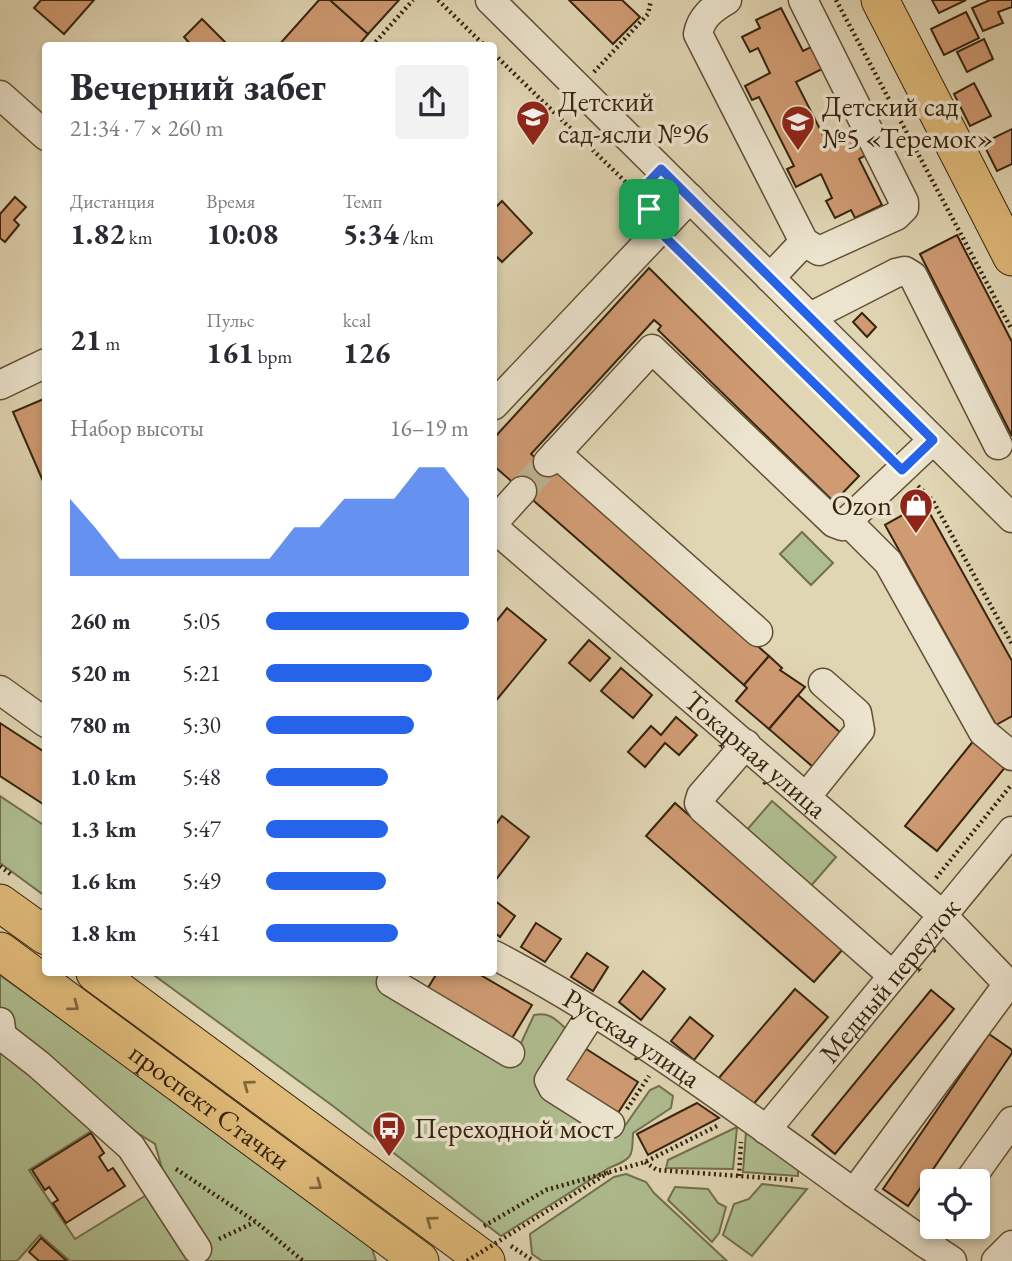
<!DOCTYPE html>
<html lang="ru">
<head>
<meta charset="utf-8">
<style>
	body { margin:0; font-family:"EB Garamond",serif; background:#f2f2f3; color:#2b2b33; height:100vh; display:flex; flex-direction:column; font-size:26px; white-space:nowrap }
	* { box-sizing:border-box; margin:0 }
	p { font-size:23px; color:#7c7c81 }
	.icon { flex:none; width:38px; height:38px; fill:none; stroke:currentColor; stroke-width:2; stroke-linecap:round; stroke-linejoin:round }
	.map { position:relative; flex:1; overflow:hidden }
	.sheet { position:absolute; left:42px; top:42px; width:455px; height:934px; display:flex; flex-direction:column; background:#fff; border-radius:7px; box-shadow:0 4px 10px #0003 }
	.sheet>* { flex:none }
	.controls { position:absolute; left:920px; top:1169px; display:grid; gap:14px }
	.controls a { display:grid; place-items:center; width:70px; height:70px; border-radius:7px; background:#fff; box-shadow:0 4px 10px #0003; font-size:35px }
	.pin { position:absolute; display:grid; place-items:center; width:60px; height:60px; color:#fff; margin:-30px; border-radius:14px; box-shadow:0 4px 10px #0006 }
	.round { display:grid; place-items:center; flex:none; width:74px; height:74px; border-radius:7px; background:#f2f2f3 }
	.overview { display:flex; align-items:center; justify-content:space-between; height:119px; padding:0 28px }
	h1 { font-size:38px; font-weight:700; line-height:52px }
	.stats { display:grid; grid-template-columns:repeat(3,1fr); gap:10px; height:119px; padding:7px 28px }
	.stats div { display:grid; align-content:center }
	.stats b { font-size:30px; font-weight:700 }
	.stats small { font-size:19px; font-weight:400 }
	.stats p { font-size:19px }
	.chart { height:196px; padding:14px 28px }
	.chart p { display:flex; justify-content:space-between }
	.chart svg { width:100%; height:126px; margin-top:7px; fill:#2563eb; opacity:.7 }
	ul { padding:0 28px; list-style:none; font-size:23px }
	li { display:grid; grid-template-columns:112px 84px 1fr; align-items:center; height:52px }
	li i { height:18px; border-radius:9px; background:#2563eb }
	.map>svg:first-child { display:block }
	.green { fill:#afbe90; stroke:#72704e; stroke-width:2; fill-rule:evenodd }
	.building { fill:#d09b73; stroke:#36230c; stroke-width:2 }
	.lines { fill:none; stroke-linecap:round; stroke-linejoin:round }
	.minor-tunnel { stroke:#bfb292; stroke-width:28; stroke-dasharray:28 14; stroke-linecap:butt }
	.minor-casing { stroke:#615036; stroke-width:31 }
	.major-casing { stroke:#36230c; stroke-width:39 }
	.path { stroke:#36230c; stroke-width:4.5; stroke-dasharray:2 3.5; stroke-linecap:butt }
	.minor { stroke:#ece4ce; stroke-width:28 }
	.major { stroke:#e0bb7a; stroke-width:37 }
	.path-bridge { stroke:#36230c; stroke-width:4.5; stroke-dasharray:2 3.5; stroke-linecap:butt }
	.oneway { stroke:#82673d }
	.route-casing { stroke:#fff; stroke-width:14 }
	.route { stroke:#2563eb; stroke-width:9 }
	.labels { text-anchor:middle; stroke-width:7; stroke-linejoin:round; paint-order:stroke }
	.poi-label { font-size:28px; fill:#36230c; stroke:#ece4ce; text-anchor:start }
	.street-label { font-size:28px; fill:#36230c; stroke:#ece4ce }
</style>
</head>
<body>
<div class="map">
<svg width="1012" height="1261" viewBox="0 0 1012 1261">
	<rect width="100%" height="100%" fill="#e1d6b4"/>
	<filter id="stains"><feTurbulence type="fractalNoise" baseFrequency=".00286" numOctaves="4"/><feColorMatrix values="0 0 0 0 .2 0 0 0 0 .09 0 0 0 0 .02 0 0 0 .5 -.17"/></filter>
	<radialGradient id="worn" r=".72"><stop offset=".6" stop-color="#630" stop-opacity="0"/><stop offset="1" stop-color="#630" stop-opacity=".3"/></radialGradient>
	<!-- green -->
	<g class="green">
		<path d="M 802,532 L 833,563 L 811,585 L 780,554 Z"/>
		<path d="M 0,796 L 45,826 L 45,896 L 0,863 Z"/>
		<path d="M 772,801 L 836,857 L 810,887 L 746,831 Z"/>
		<path d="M 151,973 L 393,973 L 516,1054 L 534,1015 C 548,1012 555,1018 565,1028 C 560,1046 540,1058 539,1076 L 622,1130 L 650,1090 L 659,1086 L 673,1096 L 671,1108 L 633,1133 C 632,1158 633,1158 609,1168 L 501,1236 L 333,1106 Z"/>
		<path d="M 0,975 L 370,1242 L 376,1261 L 70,1261 L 40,1235 L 17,1261 L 0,1261 ZM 104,1123 L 126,1126 L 155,1144 L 163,1172 L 148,1194 L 75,1239 L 29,1170 Z"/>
		<path d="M 737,1127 L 733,1169 L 666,1168 L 668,1160 Z"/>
		<path d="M 746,1132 L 798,1169 L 798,1176 L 743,1172 Z"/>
		<path d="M 626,1174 L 646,1182 L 654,1193 L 727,1261 L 542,1261 L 532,1254 L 530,1234 L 614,1177 Z"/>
		<path d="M 762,1184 L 807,1189 L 752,1256 L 723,1235 L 734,1204 L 749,1199 Z"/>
		<path d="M 675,1187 L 708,1189 L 718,1203 L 726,1207 L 719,1233 L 712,1242 L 668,1200 Z"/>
	</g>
	<!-- building -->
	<g class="building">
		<path d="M 41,0 L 94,0 L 64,34 L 34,8 Z"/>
		<path d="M 319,0 L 330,0 L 368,34 L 358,46 L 278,46 Z"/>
		<path d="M 330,0 L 399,0 L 368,34 Z"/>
		<path d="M 569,0 L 622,0 L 640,17 L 613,44 Z"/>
		<path d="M 932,0 L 966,0 L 939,13 Z"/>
		<path d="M 990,0 L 1012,0 L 1012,7 L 998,12 L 1003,23 L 983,31 L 972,8 Z"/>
		<path d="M 781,8 L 803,51 L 811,47 L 822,69 L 796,82 L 828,145 L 854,132 L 866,155 L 859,159 L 882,205 L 855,218 L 851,210 L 835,218 L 826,201 L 832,198 L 821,174 L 796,187 L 787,169 L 794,166 L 759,97 L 752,100 L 745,86 L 770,73 L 758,48 L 750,52 L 742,37 L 760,28 L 756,20 Z"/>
		<path d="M 966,12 L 979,38 L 944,55 L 931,29 Z"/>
		<path d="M 202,19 L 229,46 L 192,46 L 184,37 Z"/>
		<path d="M 984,39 L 993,59 L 967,72 L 957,52 Z"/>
		<path d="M 974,83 L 991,116 L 970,126 L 954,94 Z"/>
		<path d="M 1012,129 L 1012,164 L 997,171 L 983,143 Z"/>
		<path d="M 15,197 L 26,207 L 14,220 L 19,225 L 5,242 L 0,238 L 0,214 Z"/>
		<path d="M 502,201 L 532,233 L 502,262 L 494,254 L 494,209 Z"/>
		<path d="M 957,235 L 1012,342 L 1012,436 L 920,254 Z"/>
		<path d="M 649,268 L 859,476 L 834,502 L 658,330 L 661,326 L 654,320 L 531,454 L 538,460 L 541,456 L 769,656 L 744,685 L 494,466 L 494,438 Z"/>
		<path d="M 862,313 L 876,327 L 867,337 L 853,322 Z"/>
		<path d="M 46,398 L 46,488 L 13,412 Z"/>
		<path d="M 924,503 L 1012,661 L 1012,716 L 996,725 L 885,525 Z"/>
		<path d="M 507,608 L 546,640 L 494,703 L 494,624 Z"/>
		<path d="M 589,640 L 610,658 L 590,681 L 569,663 Z"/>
		<path d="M 769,656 L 782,668 L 780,670 L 805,687 L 769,729 L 736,701 L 747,688 L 744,685 Z"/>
		<path d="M 621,668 L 652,695 L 633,718 L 601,691 Z"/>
		<path d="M 798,695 L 842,734 L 813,767 L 769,729 Z"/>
		<path d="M 676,717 L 697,735 L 679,755 L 665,743 L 645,767 L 628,752 L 651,726 L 661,735 Z"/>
		<path d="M 0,723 L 46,753 L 46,806 L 0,776 Z"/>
		<path d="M 979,734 L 1011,760 L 937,851 L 905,826 Z"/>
		<path d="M 675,803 L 843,949 L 814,982 L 646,836 Z"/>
		<path d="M 502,816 L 529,837 L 494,882 L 494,827 Z"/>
		<path d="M 494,900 L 515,916 L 500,937 L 494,932 Z"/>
		<path d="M 536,923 L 561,939 L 545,962 L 521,947 Z"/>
		<path d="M 587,953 L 608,967 L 593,991 L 571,977 Z"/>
		<path d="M 643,971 L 665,989 L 641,1020 L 619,1002 Z"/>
		<path d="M 437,973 L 477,973 L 532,1005 L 511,1040 L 426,991 Z"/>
		<path d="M 795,989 L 828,1017 L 751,1107 L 718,1079 Z"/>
		<path d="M 931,990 L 954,1009 L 835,1154 L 812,1135 Z"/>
		<path d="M 690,1017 L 713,1036 L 694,1060 L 671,1041 Z"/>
		<path d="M 989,1034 L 1012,1050 L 1012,1053 L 908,1206 L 883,1189 Z"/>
		<path d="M 580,1045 L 638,1082 L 614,1119 L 556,1082 Z"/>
		<path d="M 697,1103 L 719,1118 L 648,1155 L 637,1134 Z"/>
		<path d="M 91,1133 L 104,1153 L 99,1157 L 108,1171 L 113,1168 L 125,1186 L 66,1223 L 53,1203 L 58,1200 L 49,1187 L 45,1190 L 32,1170 Z"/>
		<path d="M 41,1238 L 67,1261 L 39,1261 L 29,1252 Z"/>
	</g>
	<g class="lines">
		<!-- minor-tunnel -->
		<path class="minor-tunnel" d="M 522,491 L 548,462"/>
		<!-- minor casing -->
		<g class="minor-casing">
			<g id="minor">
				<path d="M 490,0 L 1012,518"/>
				<path d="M 727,0 C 713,8 701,17 698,34 L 804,242 L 819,251 L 896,216 L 904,208 L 904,202 L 803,0"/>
				<path d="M 0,95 L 46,136"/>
				<path d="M 770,278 L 804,242"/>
				<path d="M 810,317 L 896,273 L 905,271 L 913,276 L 998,445"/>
				<path d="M 0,385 L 46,363"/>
				<path d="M 494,405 L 690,198"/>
				<path d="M 556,453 L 758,632"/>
				<path d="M 548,462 L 652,349 L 834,523 L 842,526 L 933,440"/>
				<path d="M 494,522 L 522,491"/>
				<path d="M 849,523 L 888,562 L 983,732 L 1012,756"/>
				<path id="s1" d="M 494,528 L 941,914 L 1012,988"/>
				<path d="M 0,690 L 46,723"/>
				<path d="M 746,744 L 701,796 L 699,803 L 703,809 L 892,975"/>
				<path d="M 806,797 L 860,730 L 857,713 L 823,683"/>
				<path id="s2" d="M 494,955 C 621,1021 738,1109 854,1193 L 1008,984"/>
				<path d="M 391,982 L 510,1053"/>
				<path d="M 592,1013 L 549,1080 L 553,1088 L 610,1124"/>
				<path d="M 0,1022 L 2,1036 L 38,1064 L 131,1147 L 197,1249"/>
				<path id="s3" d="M 766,1130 L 1012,831"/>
				<path d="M 969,1181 L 1012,1121"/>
				<path d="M 854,1193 L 925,1243 L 937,1227"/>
				<path d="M 925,1243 L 952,1261"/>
				<path d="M 996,1261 L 1012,1245"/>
			</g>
		</g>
		<!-- major casing -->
		<g class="major-casing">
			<g id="major">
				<path d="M 880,0 L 1012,257"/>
				<path d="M 0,903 L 46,936"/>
				<path id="s4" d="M 0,951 L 420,1261"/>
				<path d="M 95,973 L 486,1261"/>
			</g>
		</g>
		<!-- path -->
		<g class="path">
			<path d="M 438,0 L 485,46"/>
			<path d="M 836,0 L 1012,330"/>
			<path d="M 372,46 L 413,0"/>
			<path d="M 494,54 L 637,193"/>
			<path d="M 594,72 L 648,14 L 651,0"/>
			<path d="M 644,187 L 637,193 L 650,210"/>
			<path d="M 676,248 L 884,453"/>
			<path d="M 918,486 L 933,501 L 1012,644"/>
			<path d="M 0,866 L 13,876"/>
			<path d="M 936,878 L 1012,784"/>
			<path d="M 627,1109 L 649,1076"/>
			<path d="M 645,1162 L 657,1170 L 795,1180"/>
			<path d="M 176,1169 L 256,1222 L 303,1261"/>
			<path d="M 739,1176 L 741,1142"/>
			<path d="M 484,1226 L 546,1190 L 645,1162 L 719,1125"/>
			<path d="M 219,1239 L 255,1222"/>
			<path d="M 511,1246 L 534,1261"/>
		</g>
		<!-- minor -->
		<use href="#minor" class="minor"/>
		<!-- major -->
		<use href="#major" class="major"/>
		<!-- path-bridge -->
		<path class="path-bridge" d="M 467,1261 L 611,1171"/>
	</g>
	<!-- one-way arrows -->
	<defs><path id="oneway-chevron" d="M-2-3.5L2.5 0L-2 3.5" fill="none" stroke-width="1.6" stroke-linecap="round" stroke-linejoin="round" transform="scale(1.75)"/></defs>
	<g class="oneway">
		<use href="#oneway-chevron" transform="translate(74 1006) rotate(37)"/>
		<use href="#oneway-chevron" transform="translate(248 1085) rotate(-144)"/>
		<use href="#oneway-chevron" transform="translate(317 1185) rotate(36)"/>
		<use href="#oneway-chevron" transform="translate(431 1221) rotate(-144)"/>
	</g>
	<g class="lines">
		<!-- route casing -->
		<g class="route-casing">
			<path id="route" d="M 661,169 L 933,440 L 902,470 L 658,230 L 649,209 L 637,194 Z"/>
		</g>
		<!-- route -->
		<use href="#route" class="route"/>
	</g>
	<!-- icons -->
	<defs>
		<g id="school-pin" transform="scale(1.75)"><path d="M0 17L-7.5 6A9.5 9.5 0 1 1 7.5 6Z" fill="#8f2418" stroke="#ece4ce"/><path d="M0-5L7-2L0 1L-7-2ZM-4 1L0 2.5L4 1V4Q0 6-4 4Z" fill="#fff"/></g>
		<g id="shop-pin" transform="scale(1.75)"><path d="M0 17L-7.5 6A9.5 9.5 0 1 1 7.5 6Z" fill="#8f2418" stroke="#ece4ce"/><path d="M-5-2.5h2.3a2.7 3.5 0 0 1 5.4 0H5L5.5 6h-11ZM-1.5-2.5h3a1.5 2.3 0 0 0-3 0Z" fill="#fff"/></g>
		<g id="bus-pin" transform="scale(1.75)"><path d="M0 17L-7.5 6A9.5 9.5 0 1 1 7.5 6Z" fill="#8f2418" stroke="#ece4ce"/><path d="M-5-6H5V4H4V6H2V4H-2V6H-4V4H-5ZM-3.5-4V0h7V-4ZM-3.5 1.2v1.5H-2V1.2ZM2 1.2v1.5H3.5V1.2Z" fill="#fff"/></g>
	</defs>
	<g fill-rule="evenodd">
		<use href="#school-pin" x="533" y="117"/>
		<use href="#school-pin" x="798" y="122"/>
		<use href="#shop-pin" x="916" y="505"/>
		<use href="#bus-pin" x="389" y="1128"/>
	</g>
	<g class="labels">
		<!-- poi labels -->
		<g class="poi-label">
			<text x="558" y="111">Детский<tspan x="558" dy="32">сад-ясли №96</tspan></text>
			<text x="822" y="116">Детский сад<tspan x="822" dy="32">№5 «Теремок»</tspan></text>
			<text x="892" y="515" text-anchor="end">Ozon</text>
			<text x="414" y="1138">Переходной мост</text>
		</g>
		<!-- street labels -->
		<g class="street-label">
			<text dy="10" stroke="none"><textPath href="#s1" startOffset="346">Токарная улица</textPath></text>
			<text dy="10" stroke="none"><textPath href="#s3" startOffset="194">Медный переулок</textPath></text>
			<text dy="10" stroke="none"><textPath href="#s2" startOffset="161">Русская улица</textPath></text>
			<text dy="10" stroke="none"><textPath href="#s4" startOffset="261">проспект Стачки</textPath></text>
		</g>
	</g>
	<rect width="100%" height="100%" filter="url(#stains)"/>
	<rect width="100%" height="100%" fill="url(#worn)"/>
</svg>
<div class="controls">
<a><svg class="icon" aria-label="locate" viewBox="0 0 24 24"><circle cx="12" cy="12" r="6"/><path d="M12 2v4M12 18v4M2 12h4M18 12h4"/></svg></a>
</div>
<div class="pin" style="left:649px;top:209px;background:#1e9e55"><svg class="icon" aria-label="arrive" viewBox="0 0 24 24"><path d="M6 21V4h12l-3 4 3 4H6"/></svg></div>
<section class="sheet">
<div class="overview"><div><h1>Вечерний забег</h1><p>21:34 · 7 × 260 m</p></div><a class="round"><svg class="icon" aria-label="share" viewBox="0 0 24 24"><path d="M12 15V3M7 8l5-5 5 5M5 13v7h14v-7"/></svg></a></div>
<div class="stats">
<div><p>Дистанция</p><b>1.82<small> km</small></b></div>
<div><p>Время</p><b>10:08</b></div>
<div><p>Темп</p><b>5:34<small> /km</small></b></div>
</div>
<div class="stats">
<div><b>21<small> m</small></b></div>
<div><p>Пульс</p><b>161<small> bpm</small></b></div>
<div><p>kcal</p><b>126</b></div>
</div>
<div class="chart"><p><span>Набор высоты</span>16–19 m</p>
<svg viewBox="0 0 160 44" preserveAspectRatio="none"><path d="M0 44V17L10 27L20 38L30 38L40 38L50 38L60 38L70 38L80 38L90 27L100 27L110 17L120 17L130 17L140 6L150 6L160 17V44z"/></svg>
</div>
<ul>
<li><b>260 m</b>5:05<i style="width:100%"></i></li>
<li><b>520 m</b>5:21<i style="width:82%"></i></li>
<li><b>780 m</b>5:30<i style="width:73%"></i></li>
<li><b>1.0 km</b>5:48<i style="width:60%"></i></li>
<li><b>1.3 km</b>5:47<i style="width:60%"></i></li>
<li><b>1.6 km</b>5:49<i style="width:59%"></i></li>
<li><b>1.8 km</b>5:41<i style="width:65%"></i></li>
</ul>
</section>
</div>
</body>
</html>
